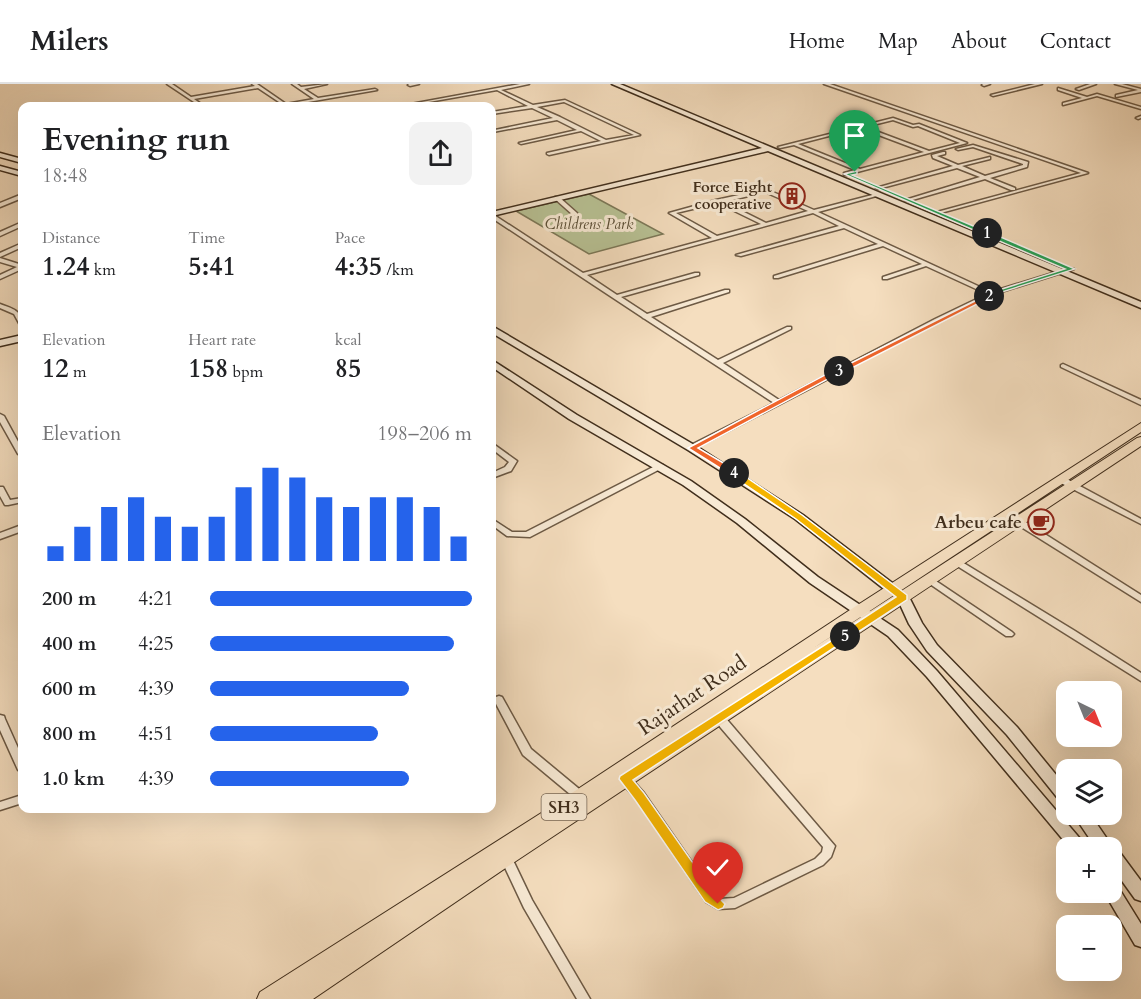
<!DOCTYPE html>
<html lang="en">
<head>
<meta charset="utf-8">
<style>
	body { margin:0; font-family:Cardo,serif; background:#f2f2f2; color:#202124; height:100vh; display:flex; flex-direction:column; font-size:22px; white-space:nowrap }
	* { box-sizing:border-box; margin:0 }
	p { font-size:20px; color:#757577 }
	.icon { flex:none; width:33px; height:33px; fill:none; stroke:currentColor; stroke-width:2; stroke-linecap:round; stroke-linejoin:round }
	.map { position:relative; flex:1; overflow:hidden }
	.sheet { position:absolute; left:18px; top:18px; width:478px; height:711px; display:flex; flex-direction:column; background:#fff; border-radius:12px; box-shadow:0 6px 24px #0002 }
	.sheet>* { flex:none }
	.needle { width:39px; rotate:137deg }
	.buttons { position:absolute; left:1056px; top:597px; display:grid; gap:12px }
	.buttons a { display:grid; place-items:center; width:66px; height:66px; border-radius:12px; background:#fff; box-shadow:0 6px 24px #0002; font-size:30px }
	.pin { position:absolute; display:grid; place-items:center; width:51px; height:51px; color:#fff; margin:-62px -26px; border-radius:50% 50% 50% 0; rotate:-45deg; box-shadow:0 0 6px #0007 }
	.pin .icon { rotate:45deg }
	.km { position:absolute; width:30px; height:30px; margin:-15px; border-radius:50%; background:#222; color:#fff; font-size:16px; line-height:30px; text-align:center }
	.round { display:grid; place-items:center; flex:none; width:63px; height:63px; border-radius:12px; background:#f2f2f2 }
	.head { display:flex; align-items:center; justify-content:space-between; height:102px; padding:0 24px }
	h1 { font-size:33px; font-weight:700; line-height:45px }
	.figures { display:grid; grid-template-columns:repeat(3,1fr); gap:9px; height:102px; padding:6px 24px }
	.figures div { display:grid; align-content:center }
	.figures b { font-size:26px; font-weight:700 }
	.figures small { font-size:16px; font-weight:400 }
	.figures p { font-size:16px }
	.chart { height:168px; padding:12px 24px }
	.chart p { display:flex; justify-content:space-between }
	.chart svg { width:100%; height:108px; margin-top:6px; stroke:#2563eb; stroke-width:6 }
	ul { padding:0 24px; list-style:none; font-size:20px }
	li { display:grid; grid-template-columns:96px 72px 1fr; align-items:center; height:45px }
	li i { height:15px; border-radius:8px; background:#2563eb }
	header { display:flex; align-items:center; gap:36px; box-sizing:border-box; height:84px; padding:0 30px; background:#fff; border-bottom:2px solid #e0e0e0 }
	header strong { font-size:28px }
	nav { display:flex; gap:33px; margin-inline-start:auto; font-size:21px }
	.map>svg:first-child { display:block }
	.green { fill:#b8c295; stroke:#7c7858; stroke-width:1.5 }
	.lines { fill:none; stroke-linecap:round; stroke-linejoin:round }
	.street-casing { stroke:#6d5a45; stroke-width:3 }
	.secondary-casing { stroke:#402e1c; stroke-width:3 }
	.primary-casing { stroke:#402e1c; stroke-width:2 }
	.street { fill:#f8ead5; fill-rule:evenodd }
	.secondary { fill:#f8ead5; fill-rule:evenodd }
	.primary { fill:#f5debf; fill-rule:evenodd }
	.split-1 { fill:#22a559; stroke:#fff; stroke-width:1.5 }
	.split-2 { fill:#22a559; stroke:#fff; stroke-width:1.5 }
	.split-3 { fill:#f0652b; stroke:#fff; stroke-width:1.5 }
	.split-4 { fill:#f0652b; stroke:#fff; stroke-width:1.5 }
	.split-5 { fill:#f5b400; stroke:#fff; stroke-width:1.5 }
	.split-6 { fill:#f5b400; stroke:#fff; stroke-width:1.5 }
	.labels { text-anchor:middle; stroke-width:6; stroke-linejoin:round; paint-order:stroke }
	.far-poi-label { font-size:15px; font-weight:bold; fill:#402e1c; stroke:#f8ead5; text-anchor:end }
	.far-park-label { font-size:15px; font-style:italic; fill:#584c34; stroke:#f8ead5 }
	.shield { fill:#f8ead5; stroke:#776654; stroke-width:1.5 }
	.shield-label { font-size:16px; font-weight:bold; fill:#402e1c }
	.poi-label { font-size:18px; font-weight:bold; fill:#402e1c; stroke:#f8ead5; text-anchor:end }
	.near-street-label { font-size:21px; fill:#402e1c; stroke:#f8ead5 }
</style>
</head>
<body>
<header>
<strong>Milers</strong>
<nav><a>Home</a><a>Map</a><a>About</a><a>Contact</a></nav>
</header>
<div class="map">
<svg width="1141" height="915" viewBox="0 0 1141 915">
	<rect width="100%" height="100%" fill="#f5debf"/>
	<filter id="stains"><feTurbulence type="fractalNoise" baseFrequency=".00333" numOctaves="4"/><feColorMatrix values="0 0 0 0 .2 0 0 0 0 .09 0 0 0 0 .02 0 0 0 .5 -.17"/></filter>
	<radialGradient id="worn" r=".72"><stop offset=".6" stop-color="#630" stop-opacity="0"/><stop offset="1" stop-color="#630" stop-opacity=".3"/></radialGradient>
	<!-- green -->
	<path class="green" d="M 589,110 L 663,150 L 589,170 L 516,127 Z"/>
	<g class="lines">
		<!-- street casing -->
		<g class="street-casing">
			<g id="street">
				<path d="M 167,0 L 172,0 L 191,13 L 255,2 L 252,0 L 257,0 L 286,20 L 314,15 L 292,0 L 297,0 L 301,3 L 327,0 L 304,5 L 318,14 L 375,5 L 377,6 L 285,22 L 258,4 L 194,15 L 204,22 L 200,22 Z"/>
				<path d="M 409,0 L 419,0 L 410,2 L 408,1 Z"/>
				<path d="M 520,0 L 529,0 L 501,6 L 533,21 L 565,16 L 640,51 L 549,71 L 547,70 L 547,69 L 601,57 L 581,47 L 521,60 L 519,59 L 577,46 L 557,36 L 493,48 L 493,46 L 495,46 L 553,34 L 532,24 L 492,30 L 492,28 L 528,22 L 497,6 L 406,22 L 400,22 ZM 564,18 L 634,51 L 606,56 L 560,33 L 537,23 Z"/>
				<path d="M 824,0 L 830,0 L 1088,89 L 937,130 L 937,128 L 1081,89 Z"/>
				<path d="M 983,0 L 990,0 L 984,2 L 982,1 Z"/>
				<path d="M 1035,0 L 1042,0 L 993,12 L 991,11 Z"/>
				<path d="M 1090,0 L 1096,0 L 1079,6 L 1076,5 Z"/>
				<path d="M 1115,0 L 1122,0 L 1141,5 L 1141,8 L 1116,13 L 1116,11 L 1138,6 Z"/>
				<path d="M 1058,4 L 1087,13 L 1097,10 L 1141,23 L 1141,25 L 1097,12 L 1063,21 L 1063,19 L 1082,14 L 1058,6 Z"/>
				<path d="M 1141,32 L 1141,34 L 1138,35 L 1136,34 Z"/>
				<path d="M 893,34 L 913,41 L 919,40 L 967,59 L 846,91 L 844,91 L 844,89 L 855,86 L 794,61 L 780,64 L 778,63 ZM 893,36 L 913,43 L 918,42 L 960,59 L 929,67 L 865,43 ZM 860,44 L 924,68 L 860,85 L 798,60 Z"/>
				<path d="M 973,61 L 1028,78 L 1027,83 L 990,94 L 1015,104 L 1015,106 L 1011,106 L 985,95 L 909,117 L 905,116 L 980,93 L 957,84 L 878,105 L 876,104 L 953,82 L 933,74 L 932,71 L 943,68 L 945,68 L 945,70 L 937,72 L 958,81 L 990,73 L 990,75 L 962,82 L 985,92 L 1023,81 L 1023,80 L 973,63 L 958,66 L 956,65 Z"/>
				<path d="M 766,105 L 814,126 L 880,109 L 880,111 L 818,128 L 991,208 L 1069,184 L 1074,185 L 998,209 L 939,237 L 692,366 L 688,364 L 689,362 L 774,319 L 645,235 L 643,234 L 642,233 L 492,134 L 492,130 L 494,131 L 583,189 L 712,154 L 669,129 L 716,116 ZM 765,108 L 808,127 L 766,139 L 724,118 ZM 718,119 L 761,140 L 717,152 L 676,129 ZM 813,129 L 839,142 L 736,171 L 741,172 L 844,144 L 878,160 L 774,192 L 774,194 L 778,194 L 883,162 L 922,180 L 883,193 L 883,195 L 887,195 L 926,182 L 987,210 L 935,235 L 779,316 L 723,279 L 791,245 L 791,243 L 787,243 L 718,276 L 651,233 L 729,208 L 729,206 L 725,206 L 647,230 L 621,213 L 699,191 L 699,189 L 695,189 L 617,211 L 587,191 Z"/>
				<path d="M 20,111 L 22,111 L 22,114 L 0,123 L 0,119 Z"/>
				<path d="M 555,113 L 559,113 L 577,129 L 577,131 L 573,131 L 555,115 Z"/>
				<path d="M 20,139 L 22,139 L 22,142 L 0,152 L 0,148 Z"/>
				<path d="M 20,160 L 22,160 L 22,163 L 0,173 L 0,169 Z"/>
				<path d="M 0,174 L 22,181 L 22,185 L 0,195 L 0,191 L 17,183 L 0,178 Z"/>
				<path d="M 0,220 C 13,225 22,226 22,242 L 20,241 L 14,230 L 0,224 Z"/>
				<path d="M 1063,280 L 1141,316 L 1141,321 L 1061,283 L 1061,281 Z"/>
				<path d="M 0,330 L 4,332 L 22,365 L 22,372 L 18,370 L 0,338 Z"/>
				<path d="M 492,359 L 517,377 L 511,387 L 492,394 L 492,389 L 505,383 L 509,378 L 492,365 Z"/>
				<path d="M 657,381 L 663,381 L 664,383 L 530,453 L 507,452 L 492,441 L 492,435 L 512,448 L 526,448 Z"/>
				<path d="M 1059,394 L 1065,394 L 1141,435 L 1141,440 L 1059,398 L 1058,396 Z"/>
				<path d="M 0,403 L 3,403 L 10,416 L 22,414 L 22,418 L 8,421 L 5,421 L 0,412 Z"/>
				<path d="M 1015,435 L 1021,435 L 1141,511 L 1141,518 L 1015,439 L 1014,437 Z"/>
				<path d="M 19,442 L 22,442 L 22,447 L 0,455 L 0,449 Z"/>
				<path d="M 957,475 L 1075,547 L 1141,589 L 1141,597 L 954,480 L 953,478 L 954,476 Z"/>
				<path d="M 930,493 L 1012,548 L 1014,550 L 1012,552 L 1006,552 L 927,498 L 926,496 L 927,494 Z"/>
				<path d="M 499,612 L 502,613 L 531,665 L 584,709 L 585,712 L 584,715 L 580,716 L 576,715 L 523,671 L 494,616 L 496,613 Z"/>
				<path d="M 719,630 L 723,631 L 835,762 L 831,773 L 823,781 L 735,824 L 718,825 L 706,818 L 636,715 L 621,698 L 620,695 L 621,692 L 625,691 L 629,692 L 644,709 L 714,810 L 720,815 L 734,814 L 815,775 L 822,768 L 823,763 L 715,637 L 714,634 L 715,631 Z"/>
				<path d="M 0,631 L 4,632 L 5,635 L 22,673 L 22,687 L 18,686 L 0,646 Z"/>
				<path d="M 22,711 L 22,719 L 0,726 L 0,718 Z"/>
				<path d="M 506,768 L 510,770 L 532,816 L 590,915 L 577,915 L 524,824 L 500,773 L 502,770 Z"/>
			</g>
		</g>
		<!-- secondary casing -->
		<g class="secondary-casing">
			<g id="secondary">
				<path d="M 612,0 L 620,0 L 1141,218 L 1141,224 L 768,67 L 492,132 L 492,128 L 762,64 Z"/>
				<path d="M 0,69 L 22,75 L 22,79 L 0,73 Z"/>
				<path d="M 0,82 L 22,88 L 22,92 L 0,86 Z"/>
				<path d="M 492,242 L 696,362 L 803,431 L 908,511 L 922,539 L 937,561 L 1017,643 L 1066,703 L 1066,719 L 1060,717 L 1007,651 L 927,567 L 909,540 L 898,516 L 795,435 L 688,366 L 492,249 Z"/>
				<path d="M 22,251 L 22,257 L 0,262 L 0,256 Z"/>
				<path d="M 492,276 L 577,331 L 691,397 L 745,435 L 818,493 L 898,546 L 937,587 L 1088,764 L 1070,764 L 927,593 L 888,552 L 810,499 L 737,439 L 683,401 L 569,335 L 492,283 Z"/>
				<path d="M 1073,730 L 1090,730 L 1114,765 L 1118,766 L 1141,797 L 1141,817 L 1135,815 L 1112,783 L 1112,764 L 1096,764 Z"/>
				<path d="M 1112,801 L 1118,803 L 1141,840 L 1141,863 L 1135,861 L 1104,808 L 1112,808 Z"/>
			</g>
		</g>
		<!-- primary casing -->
		<g class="primary-casing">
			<path id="primary" d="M 1141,339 L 1141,348 L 812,565 L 1137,354 L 1141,353 L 1141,362 L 513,779 L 313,915 L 257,915 L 260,908 L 546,726 L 853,524 Z"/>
		</g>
		<!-- street -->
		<use href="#street" class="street"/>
		<!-- secondary -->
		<use href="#secondary" class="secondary"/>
		<!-- primary -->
		<use href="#primary" class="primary"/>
	</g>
	<!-- split-1 -->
	<path class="split-1" d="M 857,87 L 857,90 L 852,91 L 990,149 L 985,151 L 844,90 Z"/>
	<!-- split-2 -->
	<path class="split-2" d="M 985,148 L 989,148 L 1075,185 L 986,213 L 986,210 L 1065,185 L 985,151 Z"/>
	<!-- split-3 -->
	<path class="split-3" d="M 989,210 L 991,213 L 842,289 L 835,287 Z"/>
	<!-- split-4 -->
	<path class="split-4" d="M 836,285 L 843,287 L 698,364 L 737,387 L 737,391 L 731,391 L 688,364 Z"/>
	<!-- split-5 -->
	<path class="split-5" d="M 731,387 L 737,387 L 802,431 L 907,511 L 907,516 L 849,554 L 841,554 L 841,549 L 896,513 L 796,435 L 731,391 Z"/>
	<!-- split-6 -->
	<path class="split-6" d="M 845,548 L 850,552 L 849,554 L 633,696 L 644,709 L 714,809 L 725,820 L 723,824 L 718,826 L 705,818 L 635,716 L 619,695 L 620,692 Z"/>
	<!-- icons -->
	<defs>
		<g id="building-ring" transform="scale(1.35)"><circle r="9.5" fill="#f8ead5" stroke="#8f2418" stroke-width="1.5"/><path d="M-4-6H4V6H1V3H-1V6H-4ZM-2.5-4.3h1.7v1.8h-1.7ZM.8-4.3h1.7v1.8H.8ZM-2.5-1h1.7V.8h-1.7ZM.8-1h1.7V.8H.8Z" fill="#8f2418"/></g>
		<g id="cafe-ring" transform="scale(1.35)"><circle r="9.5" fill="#f8ead5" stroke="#8f2418" stroke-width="1.5"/><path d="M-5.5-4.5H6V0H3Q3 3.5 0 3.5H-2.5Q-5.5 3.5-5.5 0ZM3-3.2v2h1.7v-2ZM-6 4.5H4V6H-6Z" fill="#8f2418"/></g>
	</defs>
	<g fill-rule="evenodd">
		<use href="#building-ring" x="792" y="112"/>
		<use href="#cafe-ring" x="1041" y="438"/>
	</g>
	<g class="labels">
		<!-- far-poi labels -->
		<g class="far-poi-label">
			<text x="772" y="108">Force Eight<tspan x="772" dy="17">cooperative</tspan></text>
		</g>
		<!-- far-park labels -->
		<g class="far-park-label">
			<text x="589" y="145">Childrens Park</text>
		</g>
		<!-- shield labels -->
		<rect class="shield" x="541.5" y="710" width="45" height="26" rx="4.5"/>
		<g class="shield-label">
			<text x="564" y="729">SH3</text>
		</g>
		<!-- poi labels -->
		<g class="poi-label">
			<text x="1022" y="444">Arbeu cafe</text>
		</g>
		<!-- near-street labels -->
		<g class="near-street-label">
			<text transform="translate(692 611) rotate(-34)" y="7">Rajarhat Road</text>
		</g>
	</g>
	<rect width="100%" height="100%" filter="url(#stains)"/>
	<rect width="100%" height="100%" fill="url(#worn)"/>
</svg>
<div class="buttons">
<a><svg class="needle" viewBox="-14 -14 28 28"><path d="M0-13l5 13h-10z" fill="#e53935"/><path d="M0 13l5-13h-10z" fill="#757577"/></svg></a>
<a><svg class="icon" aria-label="layers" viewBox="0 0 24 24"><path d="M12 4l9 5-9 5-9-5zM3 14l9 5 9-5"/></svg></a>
<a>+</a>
<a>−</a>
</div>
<div class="pin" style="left:855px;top:88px;background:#1e9e55"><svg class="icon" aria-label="arrive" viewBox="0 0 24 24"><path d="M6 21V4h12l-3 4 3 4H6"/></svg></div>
<div class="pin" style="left:718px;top:820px;background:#d93025"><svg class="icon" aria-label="check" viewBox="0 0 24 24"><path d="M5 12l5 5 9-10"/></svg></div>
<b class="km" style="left:987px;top:149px">1</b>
<b class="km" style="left:989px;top:212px">2</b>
<b class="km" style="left:839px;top:287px">3</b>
<b class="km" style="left:734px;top:389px">4</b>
<b class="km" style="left:845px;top:552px">5</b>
<section class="sheet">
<div class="head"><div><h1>Evening run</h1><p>18:48</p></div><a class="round"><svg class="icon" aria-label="share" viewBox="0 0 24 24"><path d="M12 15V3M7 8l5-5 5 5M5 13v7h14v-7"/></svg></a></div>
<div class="figures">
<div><p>Distance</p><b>1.24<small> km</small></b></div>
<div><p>Time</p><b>5:41</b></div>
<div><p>Pace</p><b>4:35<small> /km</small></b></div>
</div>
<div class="figures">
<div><p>Elevation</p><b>12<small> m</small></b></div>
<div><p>Heart rate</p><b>158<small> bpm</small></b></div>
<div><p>kcal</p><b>85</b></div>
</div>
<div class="chart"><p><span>Elevation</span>198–206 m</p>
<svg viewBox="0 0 160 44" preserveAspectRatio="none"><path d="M5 44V38M15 44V30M25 44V22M35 44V18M45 44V26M55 44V30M65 44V26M75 44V14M85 44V6M95 44V10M105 44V18M115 44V22M125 44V18M135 44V18M145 44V22M155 44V34"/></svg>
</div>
<ul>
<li><b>200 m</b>4:21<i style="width:100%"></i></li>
<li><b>400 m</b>4:25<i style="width:93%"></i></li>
<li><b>600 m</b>4:39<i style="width:76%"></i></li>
<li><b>800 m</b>4:51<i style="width:64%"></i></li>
<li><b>1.0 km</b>4:39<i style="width:76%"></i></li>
</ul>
</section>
</div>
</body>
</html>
